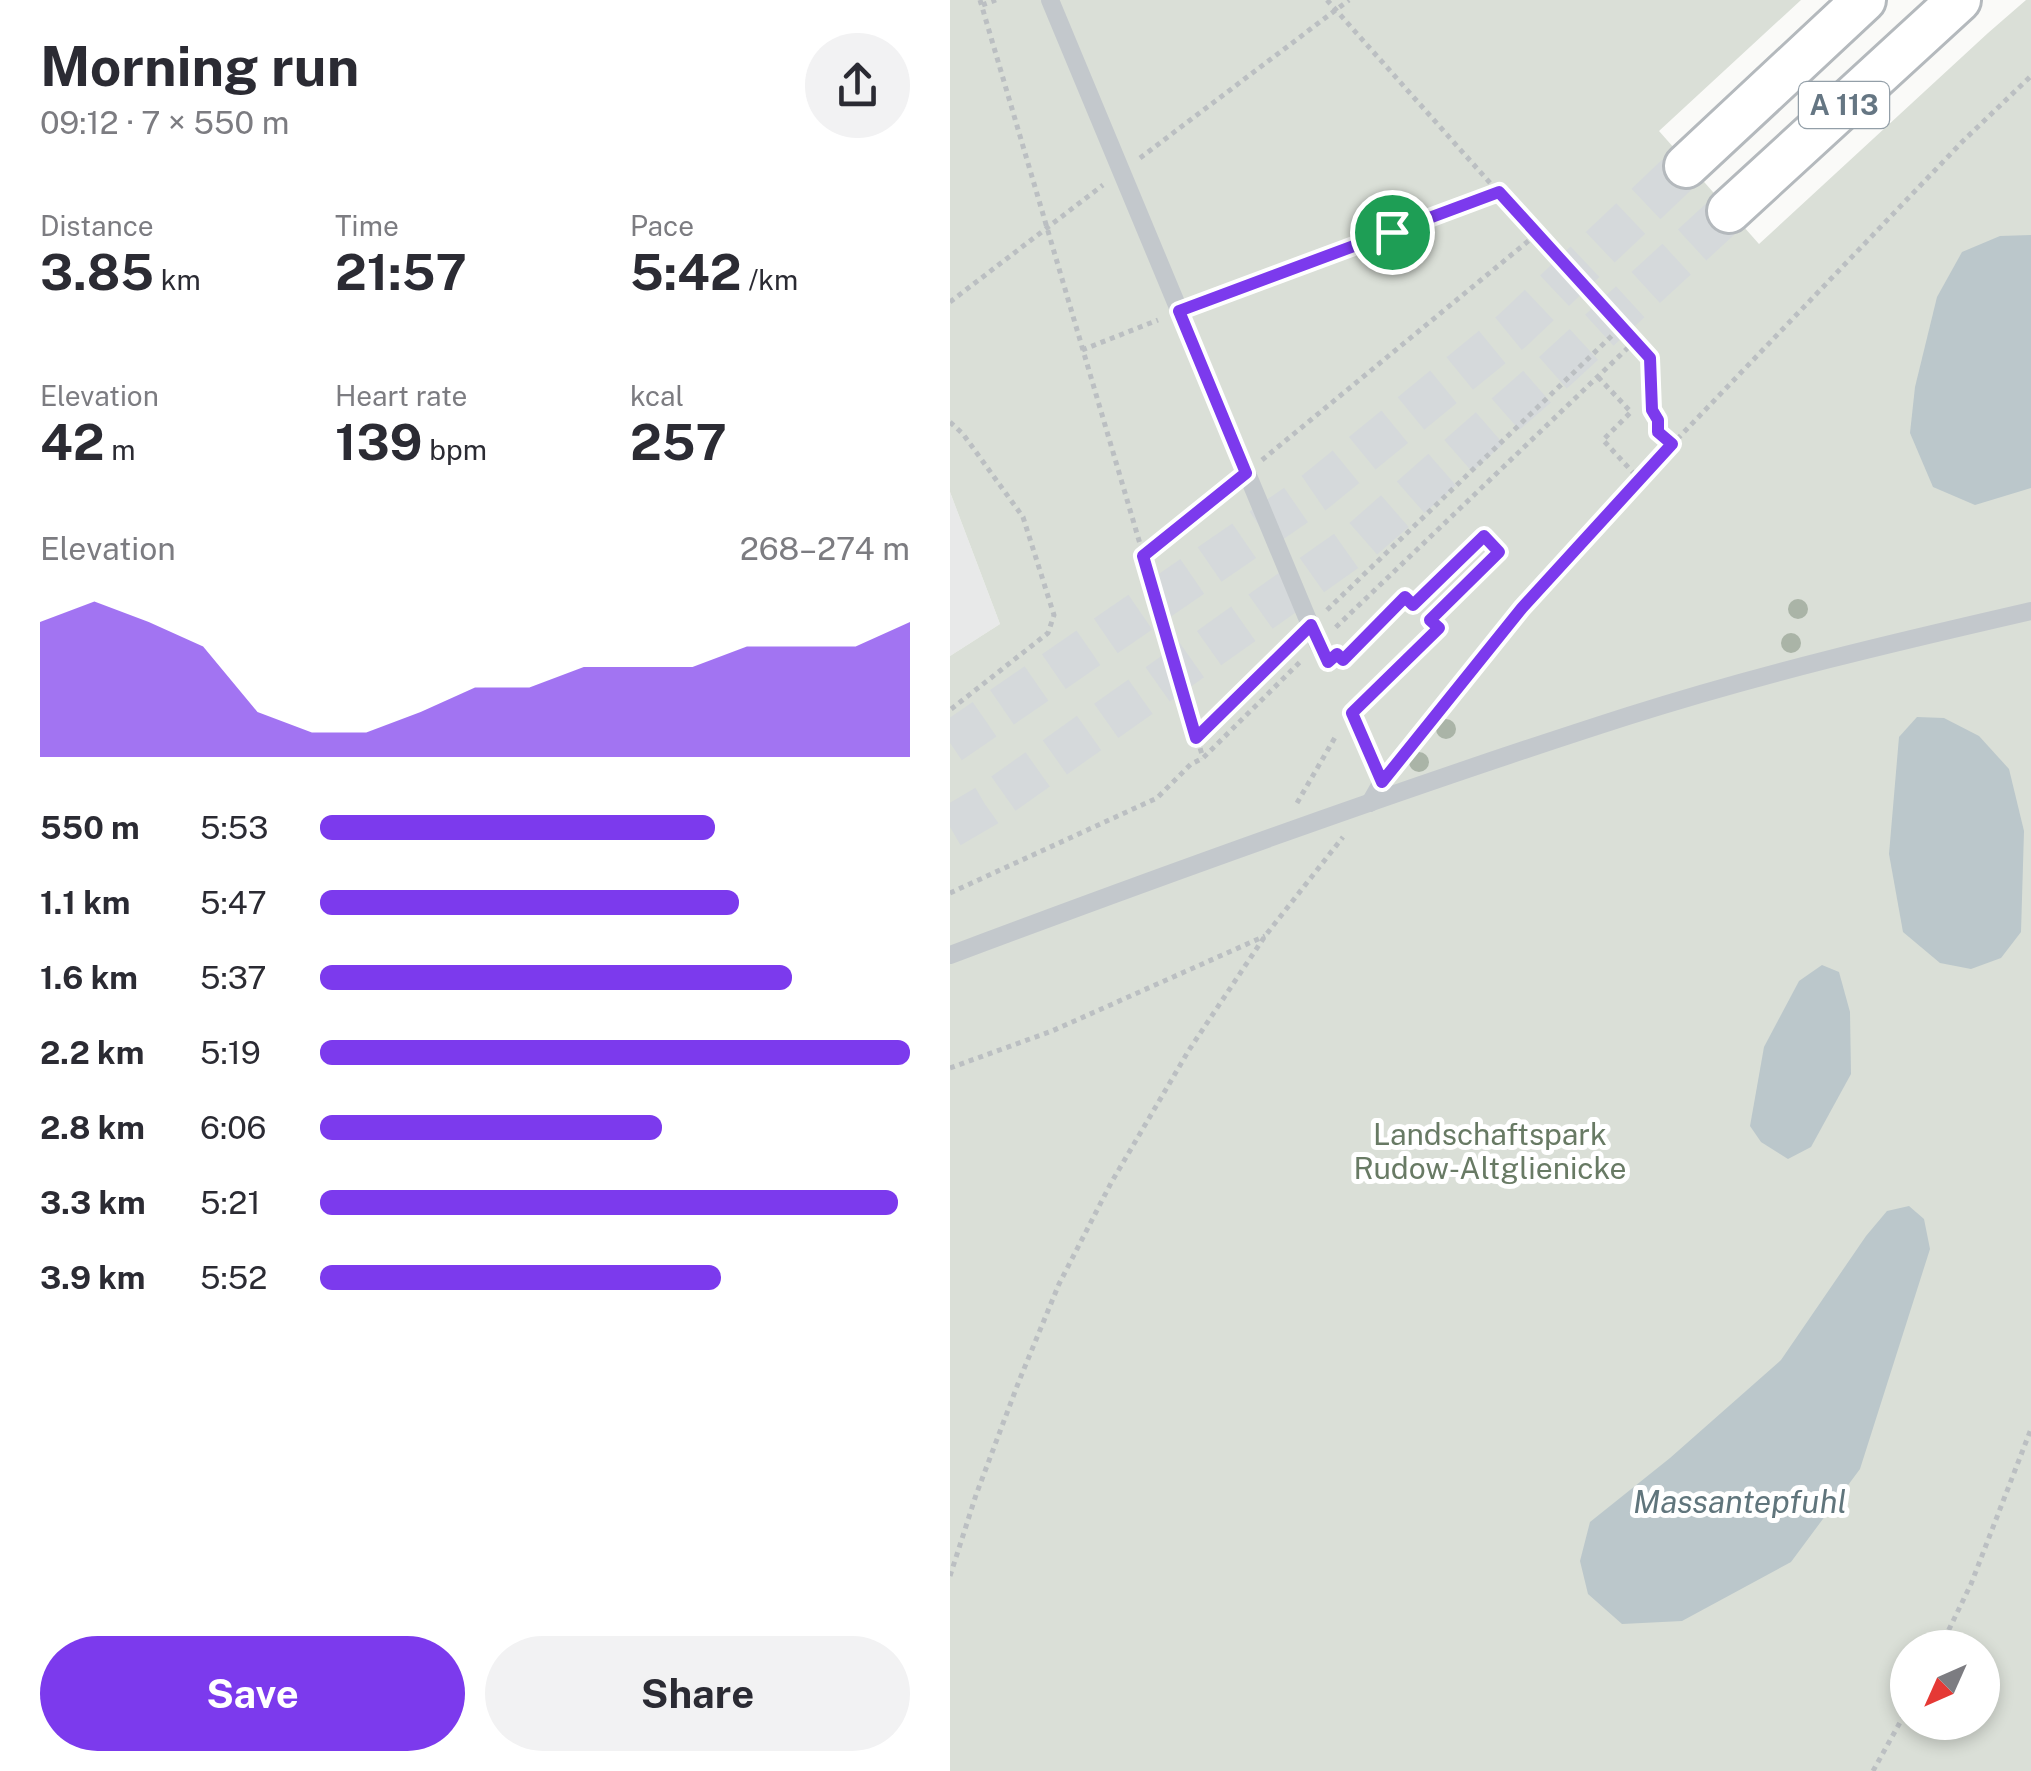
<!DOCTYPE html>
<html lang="en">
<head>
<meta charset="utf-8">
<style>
	body { margin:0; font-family:"Public Sans",sans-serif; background:#f2f2f3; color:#2b2b33; height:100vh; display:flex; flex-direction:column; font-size:38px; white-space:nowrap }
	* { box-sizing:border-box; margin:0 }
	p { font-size:32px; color:#7c7c81 }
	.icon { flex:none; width:55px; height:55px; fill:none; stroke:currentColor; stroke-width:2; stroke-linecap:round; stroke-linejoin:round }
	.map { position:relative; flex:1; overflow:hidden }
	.side { display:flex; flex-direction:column; background:#fff; width:950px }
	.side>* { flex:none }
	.needle { width:65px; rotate:225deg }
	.controls { position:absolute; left:940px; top:1630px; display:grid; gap:20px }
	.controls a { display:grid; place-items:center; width:110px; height:110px; border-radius:50%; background:#fff; box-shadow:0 5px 15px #0003; font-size:50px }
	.pin { position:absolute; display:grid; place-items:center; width:85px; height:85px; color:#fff; margin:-42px; border:5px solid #fff; border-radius:50%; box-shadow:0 2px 10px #0007 }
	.round { display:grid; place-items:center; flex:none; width:105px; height:105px; border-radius:52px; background:#f2f2f3 }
	.summary { display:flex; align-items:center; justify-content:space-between; height:170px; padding:0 40px }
	h1 { font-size:55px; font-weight:700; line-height:75px }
	.metrics { display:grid; grid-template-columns:repeat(3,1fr); gap:15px; height:170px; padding:10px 40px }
	.metrics div { display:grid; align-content:center }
	.metrics b { font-size:50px; font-weight:700 }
	.metrics small { font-size:28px; font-weight:400 }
	.metrics p { font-size:28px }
	.chart { height:280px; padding:20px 40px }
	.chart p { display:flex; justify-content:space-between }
	.chart svg { width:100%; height:180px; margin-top:10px; fill:#7c3aed; opacity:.7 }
	.action { display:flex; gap:20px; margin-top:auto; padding:20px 40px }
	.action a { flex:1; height:115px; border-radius:60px; background:#7c3aed; color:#fff; font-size:40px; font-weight:700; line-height:115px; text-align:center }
	.action a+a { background:#f2f2f3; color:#2b2b33 }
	ul { padding:0 40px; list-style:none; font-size:32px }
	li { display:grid; grid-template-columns:160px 120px 1fr; align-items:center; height:75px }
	li i { height:25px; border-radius:12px; background:#7c3aed }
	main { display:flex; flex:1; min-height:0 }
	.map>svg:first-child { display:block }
	.built { fill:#e8e9e9 }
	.green { fill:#dadfd7; fill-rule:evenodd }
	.water { fill:#bbc7cb }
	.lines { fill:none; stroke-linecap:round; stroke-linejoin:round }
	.motorway-tunnel { stroke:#d5d9db; stroke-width:42; stroke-dasharray:42 21; stroke-linecap:butt }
	.motorway-casing { stroke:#b4b9bd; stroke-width:48 }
	.path { stroke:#bbbfc2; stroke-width:5; stroke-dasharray:5 5; stroke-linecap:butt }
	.pedestrian { stroke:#c3c8cc; stroke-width:18 }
	.motorway { stroke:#fff; stroke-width:42 }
	.tree { fill:#aab4a7 }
	.route-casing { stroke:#fff; stroke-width:20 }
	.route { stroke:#7c3aed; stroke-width:12 }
	.labels { text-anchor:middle; stroke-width:10; stroke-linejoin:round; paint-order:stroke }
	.shield { fill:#fff; stroke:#939fa8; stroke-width:2.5 }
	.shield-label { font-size:28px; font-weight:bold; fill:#657683 }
	.park-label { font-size:30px; fill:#687a64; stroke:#fff }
	.water-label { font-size:32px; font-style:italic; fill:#60757c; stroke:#fff }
</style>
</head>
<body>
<main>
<section class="side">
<div class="summary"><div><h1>Morning run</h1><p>09:12 · 7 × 550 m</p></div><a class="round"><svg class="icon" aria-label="share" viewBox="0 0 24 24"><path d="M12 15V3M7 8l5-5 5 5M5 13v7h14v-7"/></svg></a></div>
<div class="metrics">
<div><p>Distance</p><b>3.85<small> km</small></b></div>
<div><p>Time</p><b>21:57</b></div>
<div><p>Pace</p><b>5:42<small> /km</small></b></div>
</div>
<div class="metrics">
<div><p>Elevation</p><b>42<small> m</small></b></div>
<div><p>Heart rate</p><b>139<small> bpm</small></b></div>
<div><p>kcal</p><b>257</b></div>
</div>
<div class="chart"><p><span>Elevation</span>268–274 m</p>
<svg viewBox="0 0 160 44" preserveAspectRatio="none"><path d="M0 44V11L10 6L20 11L30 17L40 33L50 38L60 38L70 33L80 27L90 27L100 22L110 22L120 22L130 17L140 17L150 17L160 11V44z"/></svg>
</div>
<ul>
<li><b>550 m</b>5:53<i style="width:67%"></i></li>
<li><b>1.1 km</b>5:47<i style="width:71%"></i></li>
<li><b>1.6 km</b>5:37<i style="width:80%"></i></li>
<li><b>2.2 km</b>5:19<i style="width:100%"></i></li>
<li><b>2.8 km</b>6:06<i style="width:58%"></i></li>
<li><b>3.3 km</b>5:21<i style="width:98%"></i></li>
<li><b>3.9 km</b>5:52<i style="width:68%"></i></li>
</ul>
<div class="action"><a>Save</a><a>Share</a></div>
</section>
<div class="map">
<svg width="1081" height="1771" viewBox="0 0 1081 1771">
	<rect width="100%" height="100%" fill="#fafaf8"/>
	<!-- built -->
	<path class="built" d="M 0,492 L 50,624 L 0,656 Z"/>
	<!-- green -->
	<path class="green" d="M 0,0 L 851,0 L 709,131 L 809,244 L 1038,33 L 1076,0 L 1081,0 L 1081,1771 L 0,1771 L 0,656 L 50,624 L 0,492 ZM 958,1648 L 1032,1648 L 1032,1722 L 958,1722 Z"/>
	<!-- water -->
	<g class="water">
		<path d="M 1081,235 L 1081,488 L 1025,505 L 983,487 L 960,433 L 965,387 L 987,297 L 1012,252 L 1050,236 Z"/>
		<path d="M 967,717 L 994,718 L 1029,736 L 1059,769 L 1074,831 L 1071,932 L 1051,958 L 1021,969 L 990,963 L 953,932 L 939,854 L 949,737 Z"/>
		<path d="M 872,965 L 889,972 L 900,1012 L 901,1074 L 861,1147 L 838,1159 L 811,1142 L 800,1126 L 814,1047 L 849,981 Z"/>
		<path d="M 959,1206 L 974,1219 L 980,1249 L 910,1469 L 841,1562 L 732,1621 L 672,1624 L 638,1594 L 630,1561 L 640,1522 L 720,1458 L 831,1360 L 916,1236 L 937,1211 Z"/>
	</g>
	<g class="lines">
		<!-- motorway-tunnel -->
		<g class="motorway-tunnel">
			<path d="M 0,743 L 365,492 L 563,330 L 736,166"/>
			<path d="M 0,827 L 36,806 L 413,539 L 606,370 L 779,211"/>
		</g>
		<!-- motorway casing -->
		<g class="motorway-casing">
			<g id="motorway">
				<path d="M 736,166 L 914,0"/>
				<path d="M 779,211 L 1009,0"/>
			</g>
		</g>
		<!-- path -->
		<g class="path">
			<path d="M 30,0 L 253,758"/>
			<path d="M 377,0 L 549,193 L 686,340 L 384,629"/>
			<path d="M 32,5 L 46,0"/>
			<path d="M 190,158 L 399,0"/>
			<path d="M 0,302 L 153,185"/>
			<path d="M 251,303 L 549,193"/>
			<path d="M 686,340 L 700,358 L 702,410 L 708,420 L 708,432 L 721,445"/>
			<path d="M 132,350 L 208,320"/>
			<path d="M 648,377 L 681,412 L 653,440 L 689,479"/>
			<path d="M 0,422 L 13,434 L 73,517 L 104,615 L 98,633 L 0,710"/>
			<path d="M 312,460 L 588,233"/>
			<path d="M 193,556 L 280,486"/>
			<path d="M 377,610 L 672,326"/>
			<path d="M 246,737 L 344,642"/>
			<path d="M 446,764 L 572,608 L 689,479 L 1013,141 L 1081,76"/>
			<path d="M 347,803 L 387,734"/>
			<path d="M 0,893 L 207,798 L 241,764 L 253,758 L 351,661"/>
			<path d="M 0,1068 L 102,1031 L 315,936"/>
			<path d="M 0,1576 L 26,1495 L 69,1381 L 109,1284 L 161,1183 L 239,1050 L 315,936 L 393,837"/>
			<path d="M 990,1648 L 1021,1584 L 1081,1429"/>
			<path d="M 923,1771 L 958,1708"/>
		</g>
		<!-- pedestrian -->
		<g class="pedestrian">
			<path d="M 100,0 L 368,644 L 378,662 L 387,654 L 393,660 L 455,597 L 463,605 L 534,536 L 549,552 L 480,620 L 489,628 L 402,713 L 432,782 L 420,803"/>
			<path d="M 0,955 C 224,871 450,789 678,716 C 810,674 946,642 1081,611"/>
		</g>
		<!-- motorway -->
		<use href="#motorway" class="motorway"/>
	</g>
	<!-- trees -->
	<g class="tree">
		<circle cx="848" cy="609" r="10"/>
		<circle cx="841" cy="643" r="10"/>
		<circle cx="496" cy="729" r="10"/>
		<circle cx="469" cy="762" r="10"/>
	</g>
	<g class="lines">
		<!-- route casing -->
		<g class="route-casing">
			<path id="route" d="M 549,192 L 700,358 L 702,410 L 708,420 L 708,432 L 722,444 L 572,608 L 432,782 L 402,713 L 489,628 L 480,620 L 549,552 L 534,536 L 463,605 L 455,597 L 393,660 L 387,654 L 378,662 L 361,625 L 246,738 L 193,556 L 296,473 L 229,311 Z"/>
		</g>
		<!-- route -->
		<use href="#route" class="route"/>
	</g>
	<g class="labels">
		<!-- shield labels -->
		<rect class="shield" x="849" y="82" width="90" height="46" rx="8"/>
		<g class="shield-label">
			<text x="894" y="115">A 113</text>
		</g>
		<!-- park labels -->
		<g class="park-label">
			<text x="540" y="1145">Landschaftspark<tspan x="540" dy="34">Rudow-Altglienicke</tspan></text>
		</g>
		<!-- water labels -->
		<g class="water-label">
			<text x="790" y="1513">Massantepfuhl</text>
		</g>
	</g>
</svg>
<div class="controls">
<a><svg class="needle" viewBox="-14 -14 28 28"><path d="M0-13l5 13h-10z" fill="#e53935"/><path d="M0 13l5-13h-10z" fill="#7c7c81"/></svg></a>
</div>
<div class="pin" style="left:442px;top:232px;background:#1e9e55"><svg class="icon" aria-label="arrive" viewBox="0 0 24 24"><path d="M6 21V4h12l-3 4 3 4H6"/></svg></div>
</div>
</main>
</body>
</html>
